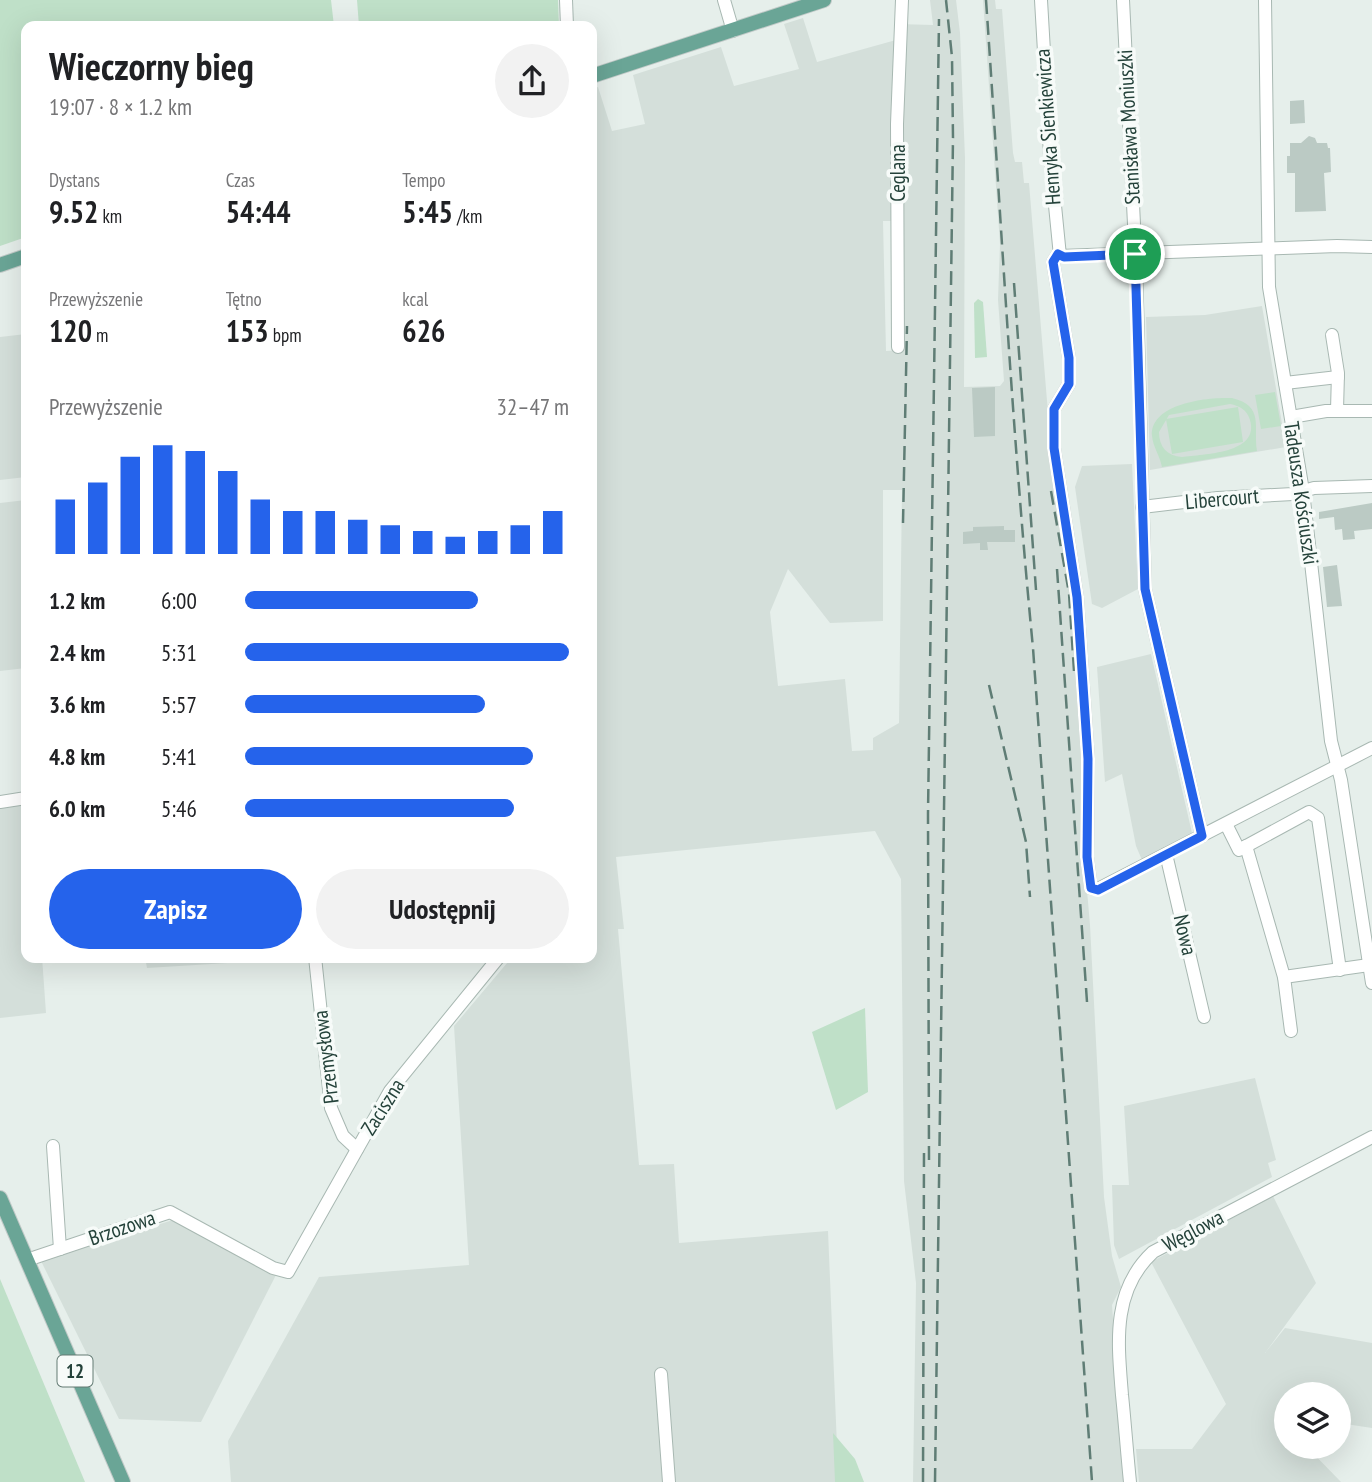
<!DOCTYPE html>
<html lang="pl">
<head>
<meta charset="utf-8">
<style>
	body { margin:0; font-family:"PT Sans Narrow",sans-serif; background:#f2f2f2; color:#202124; height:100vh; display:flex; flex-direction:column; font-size:26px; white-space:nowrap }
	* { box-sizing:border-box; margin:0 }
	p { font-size:23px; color:#757577 }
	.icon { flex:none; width:38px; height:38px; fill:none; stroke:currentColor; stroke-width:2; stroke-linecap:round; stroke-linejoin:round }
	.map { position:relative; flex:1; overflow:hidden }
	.details { position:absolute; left:21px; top:21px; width:576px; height:942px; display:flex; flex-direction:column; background:#fff; border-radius:14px; box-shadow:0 7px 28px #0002 }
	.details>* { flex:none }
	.fabs { position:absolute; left:1274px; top:1382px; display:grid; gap:14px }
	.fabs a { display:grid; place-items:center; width:77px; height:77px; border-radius:50%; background:#fff; box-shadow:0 7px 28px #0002; font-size:35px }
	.pin { position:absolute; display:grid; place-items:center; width:60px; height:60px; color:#fff; margin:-30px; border:4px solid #fff; border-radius:50%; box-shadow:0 2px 7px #0007 }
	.round { display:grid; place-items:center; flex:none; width:74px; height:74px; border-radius:37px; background:#f2f2f2 }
	.summary { display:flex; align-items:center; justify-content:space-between; height:119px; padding:0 28px }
	h1 { font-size:38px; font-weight:800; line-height:52px }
	.stats { display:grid; grid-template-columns:repeat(3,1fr); gap:10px; height:119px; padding:7px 28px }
	.stats div { display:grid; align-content:center }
	.stats b { font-size:30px; font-weight:800 }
	.stats small { font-size:19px; font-weight:400 }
	.stats p { font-size:19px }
	.chart { height:196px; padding:14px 28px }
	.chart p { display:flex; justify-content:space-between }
	.chart svg { width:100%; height:126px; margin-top:7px; stroke:#2563eb; stroke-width:6 }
	.action { display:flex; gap:14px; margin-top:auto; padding:14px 28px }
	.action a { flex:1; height:80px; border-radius:42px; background:#2563eb; color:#fff; font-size:28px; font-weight:800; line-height:80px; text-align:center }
	.action a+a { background:#f2f2f2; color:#202124 }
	ul { padding:0 28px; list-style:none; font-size:23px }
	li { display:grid; grid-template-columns:112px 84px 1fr; align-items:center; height:52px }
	li i { height:18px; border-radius:9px; background:#2563eb }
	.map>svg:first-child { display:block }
	.built { fill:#d4dfda; fill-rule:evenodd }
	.green { fill:#bfe0c8; fill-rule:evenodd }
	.building { fill:#bbcac4 }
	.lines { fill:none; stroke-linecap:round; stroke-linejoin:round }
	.minor-casing { stroke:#a8b8b2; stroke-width:14 }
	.major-casing { stroke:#c2cac8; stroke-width:16 }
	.minor { stroke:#fff; stroke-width:12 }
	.major { stroke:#6aa596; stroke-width:14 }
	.rail { stroke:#5f7d75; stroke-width:2.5; stroke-dasharray:14 7; stroke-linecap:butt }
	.route-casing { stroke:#fff; stroke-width:14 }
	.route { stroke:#2563eb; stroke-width:9 }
	.labels { text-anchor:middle; stroke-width:7; stroke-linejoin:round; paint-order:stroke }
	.shield { fill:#f7fbf9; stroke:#637a73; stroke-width:2 }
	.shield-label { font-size:19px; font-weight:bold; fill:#24423a }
	.street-label { font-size:21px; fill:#24423a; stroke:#f7fbf9 }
</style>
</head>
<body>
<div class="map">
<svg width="1372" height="1482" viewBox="0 0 1372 1482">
	<rect width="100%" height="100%" fill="#e6efeb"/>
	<!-- built -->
	<g class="built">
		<path d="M 930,0 L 956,0 L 960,33 L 965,158 L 964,387 L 1000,386 L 1004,381 L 998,300 L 1000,244 L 983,0 L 995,0 L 996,9 L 1002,9 L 1013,153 L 1015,162 L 1022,162 L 1024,183 L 1029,183 L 1051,449 L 1071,593 L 1083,762 L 1083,844 L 1090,925 L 1104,1197 L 1112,1256 L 1121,1287 L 1112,1305 L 1125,1482 L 913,1482 L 916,1283 L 904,1181 L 901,879 L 875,831 L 616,857 L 624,929 L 618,929 L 639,1165 L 674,1164 L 679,1243 L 828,1231 L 837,1446 L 858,1482 L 231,1482 L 228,1441 L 319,1277 L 469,1265 L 454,1026 L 512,957 L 592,957 L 592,89 L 598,87 L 612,131 L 645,124 L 633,75 L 721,47 L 734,86 L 799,69 L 784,24 L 803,18 L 817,62 L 896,40 L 897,24 L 933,25 ZM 883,221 L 901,221 L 904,350 L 886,351 ZM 883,490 L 902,490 L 899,723 L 873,738 L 873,750 L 852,751 L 845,679 L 778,686 L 770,612 L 788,569 L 830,623 L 883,621 Z"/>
		<path d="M 1262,306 L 1286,447 L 1150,470 L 1146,317 L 1205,315 Z"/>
		<path d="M 26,334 L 26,477 L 0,480 L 0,337 Z"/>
		<path d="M 1132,464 L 1138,589 L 1102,608 L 1092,604 L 1075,487 L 1082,466 Z"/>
		<path d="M 26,500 L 26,668 L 0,671 L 0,503 Z"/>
		<path d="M 1151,654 L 1192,833 L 1142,860 L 1136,846 L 1122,774 L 1105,782 L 1097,667 Z"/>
		<path d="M 26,802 L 26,957 L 42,957 L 46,1013 L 0,1018 L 0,807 Z"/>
		<path d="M 145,957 L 306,957 L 306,958 L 147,968 Z"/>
		<path d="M 1255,1078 L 1276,1160 L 1268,1163 L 1272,1177 L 1119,1259 L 1114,1245 L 1112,1185 L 1129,1185 L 1124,1106 Z"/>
		<path d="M 1273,1196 L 1316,1283 L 1265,1353 L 1285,1328 L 1372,1343 L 1372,1428 L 1339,1423 L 1339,1395 L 1286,1395 L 1286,1447 L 1307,1447 L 1341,1482 L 1139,1482 L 1136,1449 L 1192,1449 L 1226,1404 L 1151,1262 Z"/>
		<path d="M 173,1220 L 276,1275 L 201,1422 L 119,1419 L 41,1261 Z"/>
	</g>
	<!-- green -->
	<g class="green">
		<path d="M 0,0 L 331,0 L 334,26 L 26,26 L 26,237 L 0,246 Z"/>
		<path d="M 357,0 L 558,0 L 559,26 L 359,26 Z"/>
		<path d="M 978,299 L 983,302 L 987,357 L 975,358 L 974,303 Z"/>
		<path d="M 1275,392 L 1281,426 L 1261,429 L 1255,395 Z"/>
		<path d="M 1232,398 C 1265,406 1253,427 1257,451 L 1162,467 C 1160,456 1153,447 1152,436 C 1150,403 1208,397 1232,398 ZM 1230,404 C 1240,406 1247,410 1250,420 C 1260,454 1203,454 1182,457 C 1167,456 1159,447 1159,432 L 1169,415 Z"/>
		<path d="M 1238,407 L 1243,442 L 1172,454 L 1166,419 Z"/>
		<path d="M 865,1008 L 868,1092 L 836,1110 L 812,1032 Z"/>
		<path d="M 0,1279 L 85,1482 L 0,1482 Z"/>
		<path d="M 833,1433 L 855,1459 L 864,1482 L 835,1482 Z"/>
	</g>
	<!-- building -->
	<g class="building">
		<path d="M 1304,100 L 1305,123 L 1290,124 L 1290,101 Z"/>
		<path d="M 1309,136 L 1315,138 L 1317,143 L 1327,143 L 1328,148 L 1330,148 L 1331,172 L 1324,173 L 1326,211 L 1295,212 L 1295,173 L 1287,173 L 1287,156 L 1290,156 L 1290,143 L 1301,143 Z"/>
		<path d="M 995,387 L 995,436 L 974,437 L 972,388 Z"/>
		<path d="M 1372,503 L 1372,529 L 1354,531 L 1355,539 L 1343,540 L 1342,529 L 1335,530 L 1334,517 L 1319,519 L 1319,512 Z"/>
		<path d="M 1004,526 L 1004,530 L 1015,530 L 1015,542 L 987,542 L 988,550 L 980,550 L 980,543 L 963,544 L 963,532 L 973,531 L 973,527 Z"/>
		<path d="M 1337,565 L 1342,606 L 1327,607 L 1323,567 Z"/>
	</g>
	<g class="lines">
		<!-- minor casing -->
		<g class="minor-casing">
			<g id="minor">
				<path d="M 566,0 L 567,26"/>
				<path d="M 724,0 L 733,31"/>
				<path d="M 1041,0 L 1050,155 L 1060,256 L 1337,246 L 1372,247"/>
				<path d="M 1123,0 L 1136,265 L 1145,589 L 1202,836"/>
				<path d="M 1265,0 L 1269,287 L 1303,491 L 1331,741 L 1341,780 L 1372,983"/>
				<path d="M 1058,254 L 1053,262 L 1069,358 L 1069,384 L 1054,409 L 1054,448 L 1077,597 L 1088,759 L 1087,857 L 1091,888 L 1098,889 L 1372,748"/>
				<path d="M 1332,335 L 1338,373 L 1337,410"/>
				<path d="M 898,347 L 897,124 L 902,0"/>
				<path d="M 1285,383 L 1338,377"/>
				<path d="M 1291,417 L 1326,411 L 1372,411"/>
				<path d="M 1142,507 L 1218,498 L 1293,494 L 1314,488 L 1372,486"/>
				<path d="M 0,802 L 26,798"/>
				<path d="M 1226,824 L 1239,850 L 1309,812 L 1318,818 L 1340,970"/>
				<path d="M 1246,846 L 1284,977 L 1291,1031"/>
				<path d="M 1166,854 L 1204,1017"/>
				<path d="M 315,957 L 331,1108 L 343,1136 L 357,1149"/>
				<path d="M 1284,977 L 1369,965"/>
				<path d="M 53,1146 L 60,1249"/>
				<path d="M 27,1260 L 170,1212 L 273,1268 L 288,1272 L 390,1091 L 499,957"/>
				<path d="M 661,1374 L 669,1482"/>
				<path d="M 1130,1482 C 1127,1453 1125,1424 1122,1395 C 1118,1344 1111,1291 1153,1252 L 1372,1137"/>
			</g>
		</g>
		<!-- major casing -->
		<g class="major-casing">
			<g id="major">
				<path d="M 592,76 L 824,0"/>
				<path d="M 0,265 L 26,256"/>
				<path d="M 0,1198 L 123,1482"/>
			</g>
		</g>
		<!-- minor -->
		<use href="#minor" class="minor"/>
		<!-- major -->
		<use href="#major" class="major"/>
		<!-- rail -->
		<g class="rail">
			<path d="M 986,0 C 1001,216 1012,432 1033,648 L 1092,1482"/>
			<path d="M 1014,283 L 1036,590"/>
			<path d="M 1051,491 L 1069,593 L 1074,671"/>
			<path d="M 903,523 L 907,326"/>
			<path d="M 1057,569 L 1087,1002"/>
			<path d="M 989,685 L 1026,842 L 1030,897"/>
			<path d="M 929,1160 L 928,814 L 939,19"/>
			<path d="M 923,1482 L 924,1150"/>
			<path d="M 935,1482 L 953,138 L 952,57 L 946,0"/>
		</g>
	</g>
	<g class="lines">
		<!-- route casing -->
		<g class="route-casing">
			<path id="route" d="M 1058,254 L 1064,257 L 1135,254 L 1145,589 L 1202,836 L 1098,890 L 1091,888 L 1087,857 L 1088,759 L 1077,597 L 1054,448 L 1054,409 L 1069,384 L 1069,358 L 1053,262 Z"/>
		</g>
		<!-- route -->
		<use href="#route" class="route"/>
	</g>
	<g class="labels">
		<!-- shield labels -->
		<rect class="shield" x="57.5" y="1355.5" width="35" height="31" rx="5"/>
		<g class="shield-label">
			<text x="75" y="1378">12</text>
		</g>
		<!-- street labels -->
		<g class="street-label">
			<text transform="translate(1048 127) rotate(-94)" y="7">Henryka Sienkiewicza</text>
			<text transform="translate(1129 127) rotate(-93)" y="7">Stanisława Moniuszki</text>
			<text transform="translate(898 173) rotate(-90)" y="7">Ceglana</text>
			<text transform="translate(1301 493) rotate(82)" y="7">Tadeusza Kościuszki</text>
			<text transform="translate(1222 499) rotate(-5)" y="7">Libercourt</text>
			<text transform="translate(1185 935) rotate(77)" y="7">Nowa</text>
			<text transform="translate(326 1057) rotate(-97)" y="7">Przemysłowa</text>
			<text transform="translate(383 1107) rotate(-58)" y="7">Zaciszna</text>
			<text transform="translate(122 1228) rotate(-19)" y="7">Brzozowa</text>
			<text transform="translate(1193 1231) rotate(-28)" y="7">Węglowa</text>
		</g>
	</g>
</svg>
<div class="fabs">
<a><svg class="icon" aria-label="layers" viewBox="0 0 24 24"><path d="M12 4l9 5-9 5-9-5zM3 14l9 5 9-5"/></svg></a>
</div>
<div class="pin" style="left:1135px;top:254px;background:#1e9e55"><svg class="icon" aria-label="arrive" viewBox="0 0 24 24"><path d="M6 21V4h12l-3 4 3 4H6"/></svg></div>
<section class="details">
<div class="summary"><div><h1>Wieczorny bieg</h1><p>19:07 · 8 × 1.2 km</p></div><a class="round"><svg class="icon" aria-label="share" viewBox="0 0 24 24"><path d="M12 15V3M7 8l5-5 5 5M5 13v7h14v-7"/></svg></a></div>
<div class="stats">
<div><p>Dystans</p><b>9.52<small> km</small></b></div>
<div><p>Czas</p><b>54:44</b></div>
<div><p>Tempo</p><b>5:45<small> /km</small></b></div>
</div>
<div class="stats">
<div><p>Przewyższenie</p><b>120<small> m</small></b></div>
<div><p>Tętno</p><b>153<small> bpm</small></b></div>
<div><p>kcal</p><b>626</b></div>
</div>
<div class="chart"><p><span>Przewyższenie</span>32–47 m</p>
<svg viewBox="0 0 160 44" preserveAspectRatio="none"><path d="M5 44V25M15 44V19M25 44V10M35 44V6M45 44V8M55 44V15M65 44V25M75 44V29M85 44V29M95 44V32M105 44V34M115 44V36M125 44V38M135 44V36M145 44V34M155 44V29"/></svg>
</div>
<ul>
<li><b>1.2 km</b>6:00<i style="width:72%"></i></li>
<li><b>2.4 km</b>5:31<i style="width:100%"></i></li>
<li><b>3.6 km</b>5:57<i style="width:74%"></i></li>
<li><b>4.8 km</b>5:41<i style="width:89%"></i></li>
<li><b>6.0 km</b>5:46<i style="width:83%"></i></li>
</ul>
<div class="action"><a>Zapisz</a><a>Udostępnij</a></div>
</section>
</div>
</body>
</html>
